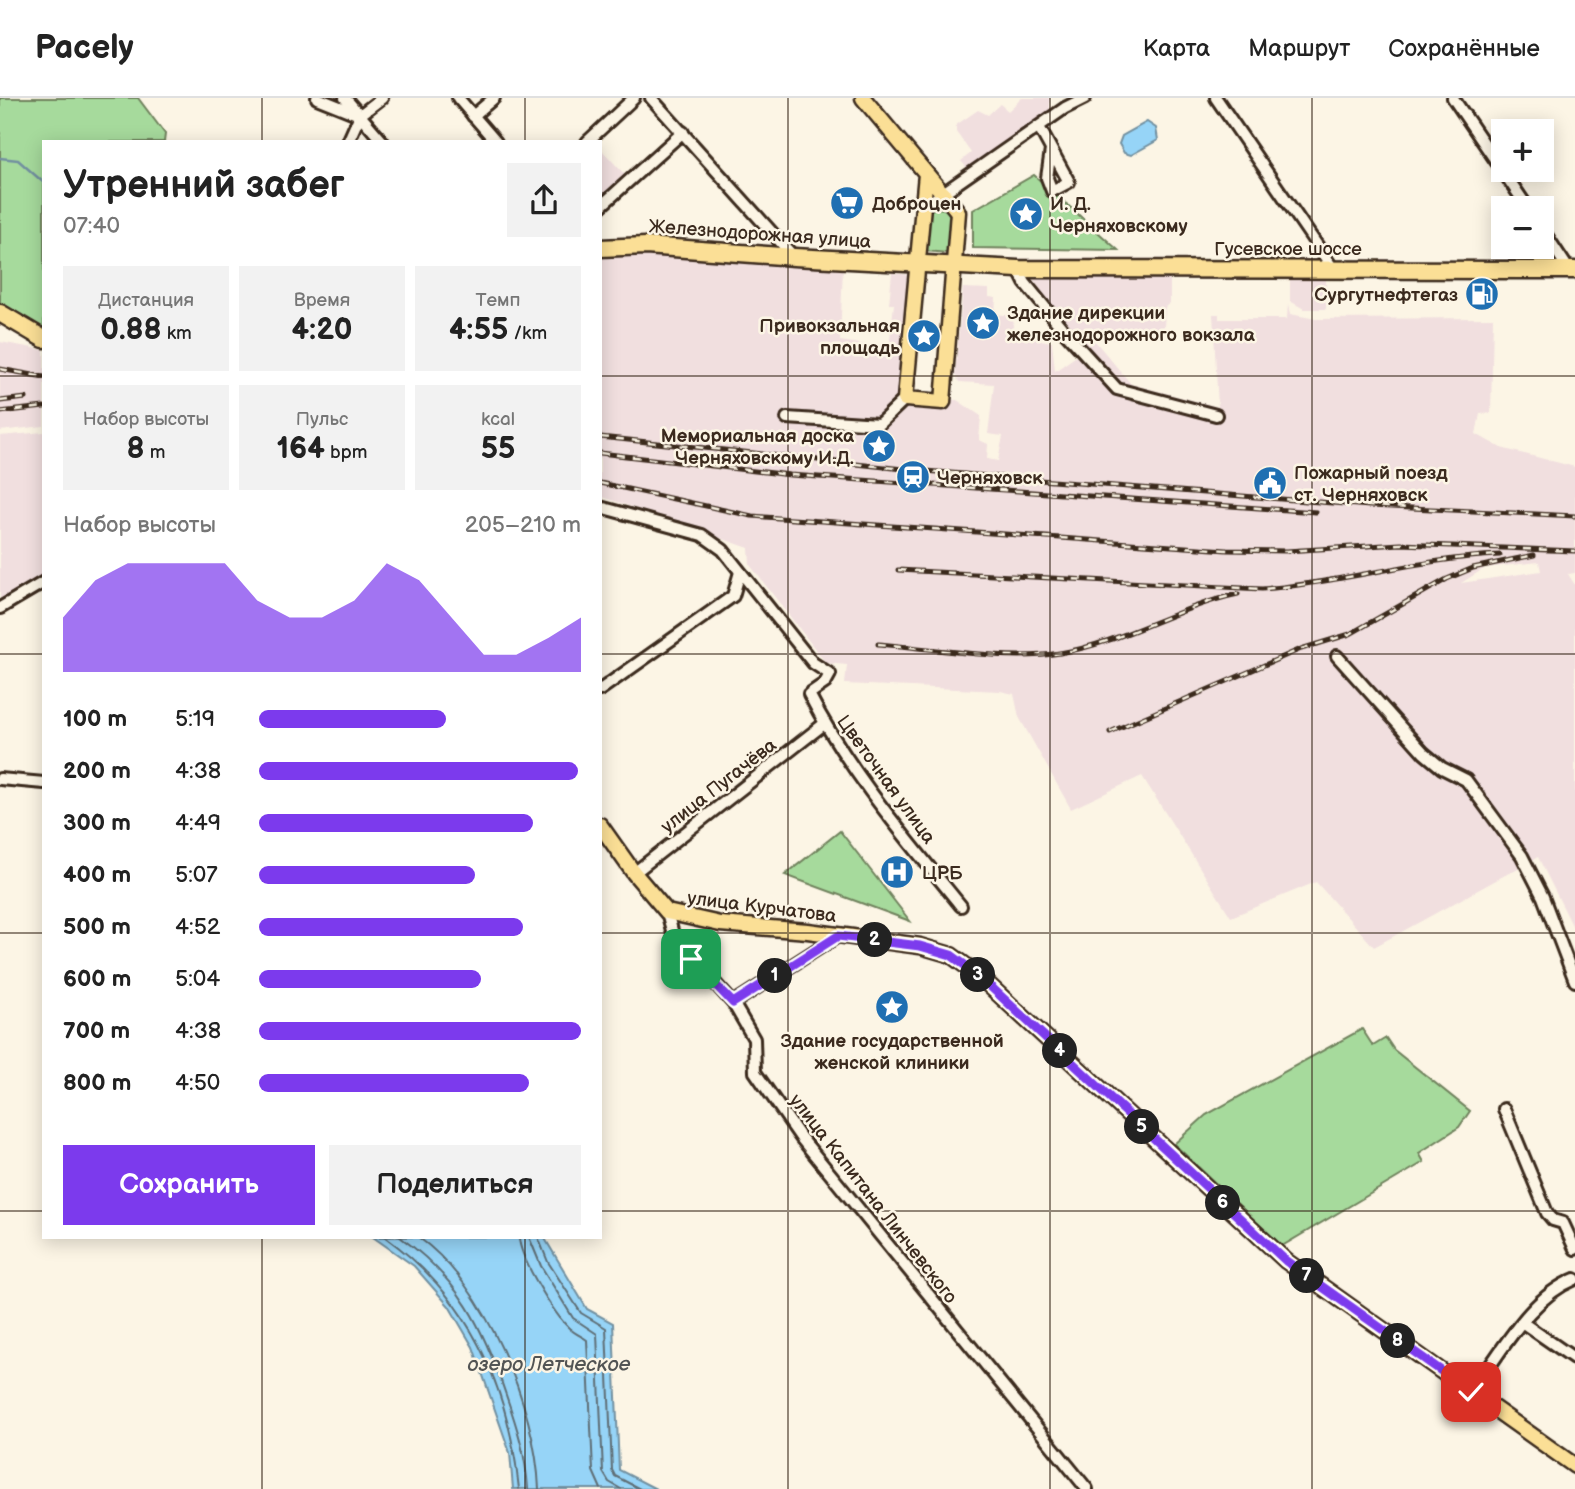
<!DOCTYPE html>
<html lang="ru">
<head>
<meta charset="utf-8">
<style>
	body { margin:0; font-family:"Balsamiq Sans",sans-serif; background:#f2f2f2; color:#222; height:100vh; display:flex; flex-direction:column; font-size:26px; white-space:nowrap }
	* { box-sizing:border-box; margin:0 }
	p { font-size:23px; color:#767676 }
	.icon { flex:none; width:38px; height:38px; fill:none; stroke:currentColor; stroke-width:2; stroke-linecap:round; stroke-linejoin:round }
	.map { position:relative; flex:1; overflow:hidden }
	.drawer { position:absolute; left:42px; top:42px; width:560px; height:1099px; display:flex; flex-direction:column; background:#fff; border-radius:0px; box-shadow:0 4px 18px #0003 }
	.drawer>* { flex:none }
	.buttons { position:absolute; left:1491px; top:21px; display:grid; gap:14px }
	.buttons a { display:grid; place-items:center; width:63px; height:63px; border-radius:0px; background:#fff; box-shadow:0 4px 18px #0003; font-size:35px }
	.pin { position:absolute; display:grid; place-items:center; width:60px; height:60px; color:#fff; margin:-30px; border-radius:14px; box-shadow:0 4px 10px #0006 }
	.km { position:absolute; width:35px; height:35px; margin:-18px; border-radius:50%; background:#222; color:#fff; font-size:19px; line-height:35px; text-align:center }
	.round { display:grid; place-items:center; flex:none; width:74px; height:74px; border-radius:0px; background:#f2f2f2 }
	.headline { display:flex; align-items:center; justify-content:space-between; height:119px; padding:0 21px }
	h1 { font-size:38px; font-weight:700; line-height:52px }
	.stats { display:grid; grid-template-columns:repeat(3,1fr); gap:10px; height:119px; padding:7px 21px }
	.stats div { display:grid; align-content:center; border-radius:0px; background:#f2f2f2; text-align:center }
	.stats b { font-size:30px; font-weight:700 }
	.stats small { font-size:19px; font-weight:400 }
	.stats p { font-size:19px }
	.chart { height:196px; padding:14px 21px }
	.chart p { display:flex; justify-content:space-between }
	.chart svg { width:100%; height:126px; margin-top:7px; fill:#7c3aed; opacity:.7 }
	.primary-button { display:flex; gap:14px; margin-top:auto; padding:14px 21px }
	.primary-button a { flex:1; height:80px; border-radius:0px; background:#7c3aed; color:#fff; font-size:28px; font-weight:700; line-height:80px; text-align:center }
	.primary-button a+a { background:#f2f2f2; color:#222 }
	ul { padding:0 21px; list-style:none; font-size:23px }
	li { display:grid; grid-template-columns:112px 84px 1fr; align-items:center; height:52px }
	li i { height:18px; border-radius:9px; background:#7c3aed }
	header { display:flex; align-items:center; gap:42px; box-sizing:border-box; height:98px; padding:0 35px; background:#fff; border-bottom:2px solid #e0e0e0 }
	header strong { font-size:33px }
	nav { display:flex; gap:38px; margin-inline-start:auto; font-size:24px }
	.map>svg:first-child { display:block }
	.built { fill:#f1dfdf; fill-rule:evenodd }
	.green { fill:#a6da9c; stroke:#70825d; stroke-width:2 }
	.water { fill:#96d4f7; stroke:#7290a0; stroke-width:2 }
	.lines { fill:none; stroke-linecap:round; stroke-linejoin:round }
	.shore { stroke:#5f6e75; stroke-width:2 }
	.stream { stroke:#7290a0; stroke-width:2.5 }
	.minor-casing { stroke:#3b2a1e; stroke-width:16 }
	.major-casing { stroke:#3b2a1e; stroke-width:19 }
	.highway-casing { stroke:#3b2a1e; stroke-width:21 }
	.minor { stroke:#fcf5e5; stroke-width:10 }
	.major { stroke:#fbdf96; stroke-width:14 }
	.highway { stroke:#fbdf96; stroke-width:16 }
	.rail-casing { stroke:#3b2a1e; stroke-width:5 }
	.rail { stroke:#fcf5e5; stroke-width:2.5; stroke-dasharray:8; stroke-linecap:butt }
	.route-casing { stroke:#fff; stroke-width:14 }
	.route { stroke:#7c3aed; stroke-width:9 }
	.grid { fill:none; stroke:#3b2a1e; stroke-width:2; stroke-opacity:0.55 }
	.labels { text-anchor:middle; stroke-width:5; stroke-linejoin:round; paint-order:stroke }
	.poi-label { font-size:19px; font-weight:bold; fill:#3b2a1e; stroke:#fcf5e5; text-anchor:start }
	.street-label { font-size:19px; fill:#3b2a1e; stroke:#fcf5e5 }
	.water-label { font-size:21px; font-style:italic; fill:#525454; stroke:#fcf5e5 }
</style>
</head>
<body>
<header>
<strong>Pacely</strong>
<nav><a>Карта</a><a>Маршрут</a><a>Сохранённые</a></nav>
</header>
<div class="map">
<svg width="1575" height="1391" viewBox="0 0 1575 1391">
	<rect width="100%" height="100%" fill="#fcf5e5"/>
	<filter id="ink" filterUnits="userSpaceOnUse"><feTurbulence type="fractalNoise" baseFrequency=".0143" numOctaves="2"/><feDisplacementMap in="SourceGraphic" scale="14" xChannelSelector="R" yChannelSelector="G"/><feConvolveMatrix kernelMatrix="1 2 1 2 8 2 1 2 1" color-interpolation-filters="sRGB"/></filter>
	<g filter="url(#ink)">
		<!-- built -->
		<g class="built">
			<path d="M 1022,0 L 1050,0 L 1050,12 L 968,71 L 961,63 L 971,55 L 956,34 L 956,27 L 978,12 L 988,17 L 1000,6 L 1008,13 Z"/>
			<path d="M 600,50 L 627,79 L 600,104 Z"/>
			<path d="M 626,155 L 843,169 L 840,243 L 889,250 L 894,206 L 889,206 L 892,175 L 910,177 L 905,298 L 957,302 L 981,318 L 979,342 L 988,346 L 987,361 L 998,363 L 1003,338 L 988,336 L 994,286 L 959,284 L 955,276 L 963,190 L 989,191 L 989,199 L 996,200 L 995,216 L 1014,218 L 1012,237 L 1052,244 L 1055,273 L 1082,254 L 1076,239 L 1032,180 L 1170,180 L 1170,205 L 1165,209 L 1164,231 L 1147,235 L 1122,235 L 1121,242 L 1096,240 L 1095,243 L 1131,286 L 1218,309 L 1213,216 L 1219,216 L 1219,221 L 1287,221 L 1288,206 L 1290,216 L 1316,221 L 1493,220 L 1491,315 L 1480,316 L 1476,336 L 1501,350 L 1575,369 L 1575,475 L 1568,476 L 1575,487 L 1575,833 L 1538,759 L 1374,849 L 1316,784 L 1231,819 L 1142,678 L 1071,711 L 1019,619 L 1014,596 L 1000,593 L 845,586 L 847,567 L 826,565 L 750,467 L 749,450 L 600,398 L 600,157 ZM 1539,464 L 1541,473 L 1461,485 L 1485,470 Z"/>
			<path d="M 1290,179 L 1326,179 L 1326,211 L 1304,211 L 1290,203 Z"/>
			<path d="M 0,244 L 44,252 L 44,328 L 0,333 Z"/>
			<path d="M 44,334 L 44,477 L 0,508 L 0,338 Z"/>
		</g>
		<!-- green -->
		<g class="green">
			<path d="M 0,0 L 138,0 L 165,36 L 164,44 L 44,44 L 44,232 L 0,205 Z"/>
			<path d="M 1034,77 L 1118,152 L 973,150 L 973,112 Z"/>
			<path d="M 929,110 L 951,111 L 948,155 L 925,153 Z"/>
			<path d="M 840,733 L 910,823 L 785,777 Z"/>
			<path d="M 1362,931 L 1373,948 L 1386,940 L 1394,952 L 1470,1013 L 1459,1029 L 1419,1055 L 1424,1064 L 1282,1148 L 1174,1046 L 1206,1017 Z"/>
		</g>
		<!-- water -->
		<g class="water">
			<path d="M 1147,24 L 1156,30 L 1158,42 L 1131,57 L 1124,55 L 1119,46 L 1122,38 Z"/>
			<path d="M 373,1139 L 544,1139 L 587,1211 L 613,1225 L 619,1372 L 656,1391 L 513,1391 L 510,1355 L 473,1249 L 449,1208 L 414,1168 Z"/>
		</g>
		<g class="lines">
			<!-- shore -->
			<g class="shore">
				<path d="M 385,1139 C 470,1200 509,1289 519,1391"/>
				<path d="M 400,1139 C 460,1182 483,1229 506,1297 C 517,1329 526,1357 528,1391"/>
				<path d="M 418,1139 C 486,1187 536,1310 539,1391"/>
				<path d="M 519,1139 C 519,1159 554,1216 569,1230 C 574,1235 581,1238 587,1242 L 593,1373 L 601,1391"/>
				<path d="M 529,1139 L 541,1168 L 573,1220 L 597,1236 L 603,1374 L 609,1384 L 621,1391"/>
				<path d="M 538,1139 L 548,1164 L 581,1215 L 606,1230 L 612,1372 L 615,1378 L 640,1391"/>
			</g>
			<!-- stream -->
			<path class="stream" d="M 0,60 L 18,62 L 44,85"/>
			<!-- minor casing -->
			<g class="minor-casing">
				<g id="minor">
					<path d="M 317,0 L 357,16"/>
					<path d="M 345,0 L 383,44"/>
					<path d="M 458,0 L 496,44"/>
					<path d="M 651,0 L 794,159"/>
					<path d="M 1216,0 L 1334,172"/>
					<path d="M 1453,0 L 1528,110"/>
					<path d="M 473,18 L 494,0"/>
					<path d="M 1039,29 L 1069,84 L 1052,93 L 1047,80 L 1051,52"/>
					<path d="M 348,44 L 360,17 L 382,0"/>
					<path d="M 587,44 L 634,0"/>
					<path d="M 600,109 L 683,34"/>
					<path d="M 923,109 L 1065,10 L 1085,0"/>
					<path d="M 1542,131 L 1569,172"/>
					<path d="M 1018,171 L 1025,185 L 1065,234 L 1117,291 L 1216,317"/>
					<path d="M 787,320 L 879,326 L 905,301"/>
					<path d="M 600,409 L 702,437 L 723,452 L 813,565 L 830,576 L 825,585 L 809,596 C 849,674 906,740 961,808"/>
					<path d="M 0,510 L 44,484"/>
					<path d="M 1337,558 L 1424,655 L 1442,670 L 1466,682 L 1522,758 L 1543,799 L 1575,883"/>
					<path d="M 600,592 L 733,498 L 740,474"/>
					<path d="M 0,681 L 44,685"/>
					<path d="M 634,775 L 824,626"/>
					<path d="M 667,814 L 674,840 L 733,905 L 754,941 L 755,974 L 801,1040 L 1087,1391"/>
					<path d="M 733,905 L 838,838"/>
					<path d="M 1504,1011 L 1547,1115 L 1553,1122 L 1563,1125 L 1575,1151"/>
					<path d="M 1523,1225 L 1575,1261"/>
					<path d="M 1471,1294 C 1501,1256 1528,1200 1575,1181"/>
				</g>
			</g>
			<!-- major casing -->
			<g class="major-casing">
				<g id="major">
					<path d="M 863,0 L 955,110 L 958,114 L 943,304 L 905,301 L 926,76"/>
					<path d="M 600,727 L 634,775 L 667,814 L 720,826 L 808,833 L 920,848 L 951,857 L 977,876 L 1286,1163 L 1575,1368"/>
				</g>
			</g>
			<!-- highway casing -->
			<g class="highway-casing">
				<g id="highway">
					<path d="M 600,150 L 646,148 L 794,159 L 1018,171 L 1575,172"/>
					<path d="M 0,215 L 44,241"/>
				</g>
			</g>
			<!-- minor -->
			<use href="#minor" class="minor"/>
			<!-- major -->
			<use href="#major" class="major"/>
			<!-- highway -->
			<use href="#highway" class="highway"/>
			<!-- rail casing -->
			<g class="rail-casing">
				<g id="rail">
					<path d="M 0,271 L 44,279"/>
					<path d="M 0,303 L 26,300"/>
					<path d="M 0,314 L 44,309"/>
					<path d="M 600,339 L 913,372 L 1370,408 L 1575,418"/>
					<path d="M 600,355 L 790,377 L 1316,414"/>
					<path d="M 600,385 L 752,418 L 1227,452 L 1286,453 L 1401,446 L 1575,453"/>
					<path d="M 898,472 L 1262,491 C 1342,485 1420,460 1500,457"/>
					<path d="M 878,546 C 932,550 1008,564 1060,555 C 1122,545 1177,509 1238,496"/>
					<path d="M 1110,634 L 1301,551 L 1350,536 L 1447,481 L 1473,470 L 1534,457"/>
				</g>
			</g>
			<!-- rail -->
			<use href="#rail" class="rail"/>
		</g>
	</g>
	<g class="lines" filter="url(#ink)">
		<!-- route casing -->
		<g class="route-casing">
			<path id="route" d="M 691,861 L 733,905 L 838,838 L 920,848 L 951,857 L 977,876 L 1286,1163 L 1471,1294"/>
		</g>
		<!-- route -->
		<use href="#route" class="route"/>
	</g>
	<!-- grid -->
	<path class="grid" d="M 262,0 L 262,44M 525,0 L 525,44M 788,0 L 788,1391M 1050,0 L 1050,1391M 1312,0 L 1312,1391M 0,278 L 44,278M 600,278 L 1575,278M 0,556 L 44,556M 600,556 L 1575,556M 0,835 L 44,835M 600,835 L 1575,835M 0,1113 L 44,1113M 600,1113 L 1575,1113M 262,1139 L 262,1391M 525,1139 L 525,1391"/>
	<!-- icons -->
	<defs>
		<g id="supermarket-disc" transform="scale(1.75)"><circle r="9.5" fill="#1f6fb2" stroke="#fcf5e5"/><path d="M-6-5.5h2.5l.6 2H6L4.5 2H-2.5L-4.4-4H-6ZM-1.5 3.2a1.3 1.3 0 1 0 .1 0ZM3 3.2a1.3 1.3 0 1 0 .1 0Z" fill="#fff"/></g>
		<g id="sight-disc" transform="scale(1.75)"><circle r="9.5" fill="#1f6fb2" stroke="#fcf5e5"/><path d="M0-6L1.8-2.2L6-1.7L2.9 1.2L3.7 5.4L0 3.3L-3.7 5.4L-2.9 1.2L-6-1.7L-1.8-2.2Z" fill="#fff"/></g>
		<g id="fuel-disc" transform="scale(1.75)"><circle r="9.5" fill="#1f6fb2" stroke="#fcf5e5"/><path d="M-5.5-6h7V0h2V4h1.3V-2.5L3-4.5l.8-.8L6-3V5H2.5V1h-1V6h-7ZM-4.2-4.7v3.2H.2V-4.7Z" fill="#fff"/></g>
		<g id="station-disc" transform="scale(1.75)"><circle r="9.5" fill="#1f6fb2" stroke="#fcf5e5"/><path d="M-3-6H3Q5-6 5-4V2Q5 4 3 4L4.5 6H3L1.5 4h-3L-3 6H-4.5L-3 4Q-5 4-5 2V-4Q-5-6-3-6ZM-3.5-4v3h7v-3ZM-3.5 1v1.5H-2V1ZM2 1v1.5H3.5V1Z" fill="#fff"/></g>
		<g id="civic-disc" transform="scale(1.75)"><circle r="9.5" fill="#1f6fb2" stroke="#fcf5e5"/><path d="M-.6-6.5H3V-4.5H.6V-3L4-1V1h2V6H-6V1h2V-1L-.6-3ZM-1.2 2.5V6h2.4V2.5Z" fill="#fff"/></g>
		<g id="hospital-disc" transform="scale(1.75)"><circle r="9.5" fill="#1f6fb2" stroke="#fcf5e5"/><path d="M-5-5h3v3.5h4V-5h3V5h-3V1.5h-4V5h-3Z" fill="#fff"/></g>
	</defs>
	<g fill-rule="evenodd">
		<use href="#supermarket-disc" x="847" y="105"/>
		<use href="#sight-disc" x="1026" y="116"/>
		<use href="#fuel-disc" x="1482" y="196"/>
		<use href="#sight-disc" x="983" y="225"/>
		<use href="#sight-disc" x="924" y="238"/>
		<use href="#sight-disc" x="879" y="348"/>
		<use href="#station-disc" x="913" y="379"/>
		<use href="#civic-disc" x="1270" y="385"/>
		<use href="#hospital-disc" x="897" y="774"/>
		<use href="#sight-disc" x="892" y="909"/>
	</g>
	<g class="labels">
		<!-- poi labels -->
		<g class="poi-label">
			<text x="872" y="112">Доброцен</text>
			<text x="1050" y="112">И. Д.<tspan x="1050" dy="22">Черняховскому</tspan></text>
			<text x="1458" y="203" text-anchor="end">Сургутнефтегаз</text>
			<text x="1007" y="221">Здание дирекции<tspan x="1007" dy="22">железнодорожного вокзала</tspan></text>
			<text x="900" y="234" text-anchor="end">Привокзальная<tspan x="900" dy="22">площадь</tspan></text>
			<text x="854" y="344" text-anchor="end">Мемориальная доска<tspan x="854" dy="22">Черняховскому И.Д.</tspan></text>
			<text x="1294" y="381">Пожарный поезд<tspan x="1294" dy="22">ст. Черняховск</tspan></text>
			<text x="937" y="386">Черняховск</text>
			<text x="922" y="781">ЦРБ</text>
			<text x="892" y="949" text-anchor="middle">Здание государственной<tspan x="892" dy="22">женской клиники</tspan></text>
		</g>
		<!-- street labels -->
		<g class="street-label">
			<text transform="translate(760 135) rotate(4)" y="7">Железнодорожная улица</text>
			<text x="1288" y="157">Гусевское шоссе</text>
			<text transform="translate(887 681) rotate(54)" y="7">Цветочная улица</text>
			<text transform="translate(718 687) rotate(-38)" y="7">улица Пугачёва</text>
			<text transform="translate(762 808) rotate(7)" y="7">улица Курчатова</text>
			<text transform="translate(874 1100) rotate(52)" y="7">улица Капитана Линчевского</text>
		</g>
		<!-- water labels -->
		<g class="water-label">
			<text x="549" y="1273">озеро Летческое</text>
		</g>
	</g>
</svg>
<div class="buttons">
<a>+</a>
<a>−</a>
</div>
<div class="pin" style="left:691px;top:861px;background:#1e9e55"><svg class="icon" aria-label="arrive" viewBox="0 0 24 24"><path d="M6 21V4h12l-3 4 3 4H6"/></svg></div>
<div class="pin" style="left:1471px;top:1294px;background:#d93025"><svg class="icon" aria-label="check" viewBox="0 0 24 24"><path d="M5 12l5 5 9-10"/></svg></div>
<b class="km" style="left:775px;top:878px">1</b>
<b class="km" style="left:875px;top:842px">2</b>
<b class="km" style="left:978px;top:877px">3</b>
<b class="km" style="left:1060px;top:953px">4</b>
<b class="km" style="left:1142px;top:1029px">5</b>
<b class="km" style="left:1223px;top:1105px">6</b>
<b class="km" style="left:1307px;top:1178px">7</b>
<b class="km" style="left:1398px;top:1243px">8</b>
<section class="drawer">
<div class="headline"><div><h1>Утренний забег</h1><p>07:40</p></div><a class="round"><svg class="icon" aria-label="share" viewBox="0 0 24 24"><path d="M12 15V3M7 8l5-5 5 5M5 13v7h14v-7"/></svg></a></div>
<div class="stats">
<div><p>Дистанция</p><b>0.88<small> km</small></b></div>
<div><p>Время</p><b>4:20</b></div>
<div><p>Темп</p><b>4:55<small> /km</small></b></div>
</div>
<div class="stats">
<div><p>Набор высоты</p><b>8<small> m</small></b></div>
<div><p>Пульс</p><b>164<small> bpm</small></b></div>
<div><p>kcal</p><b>55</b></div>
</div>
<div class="chart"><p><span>Набор высоты</span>205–210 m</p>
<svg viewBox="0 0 160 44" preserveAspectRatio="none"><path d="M0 44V25L10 12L20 6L30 6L40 6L50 6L60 19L70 25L80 25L90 19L100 6L110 12L120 25L130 38L140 38L150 32L160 25V44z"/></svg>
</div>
<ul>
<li><b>100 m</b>5:19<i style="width:58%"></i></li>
<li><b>200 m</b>4:38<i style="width:99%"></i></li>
<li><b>300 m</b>4:49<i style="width:85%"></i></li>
<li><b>400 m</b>5:07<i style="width:67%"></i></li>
<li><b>500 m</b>4:52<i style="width:82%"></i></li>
<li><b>600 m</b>5:04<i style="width:69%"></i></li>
<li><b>700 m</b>4:38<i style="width:100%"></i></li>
<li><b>800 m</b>4:50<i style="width:84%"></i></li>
</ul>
<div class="primary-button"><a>Сохранить</a><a>Поделиться</a></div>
</section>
</div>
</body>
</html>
